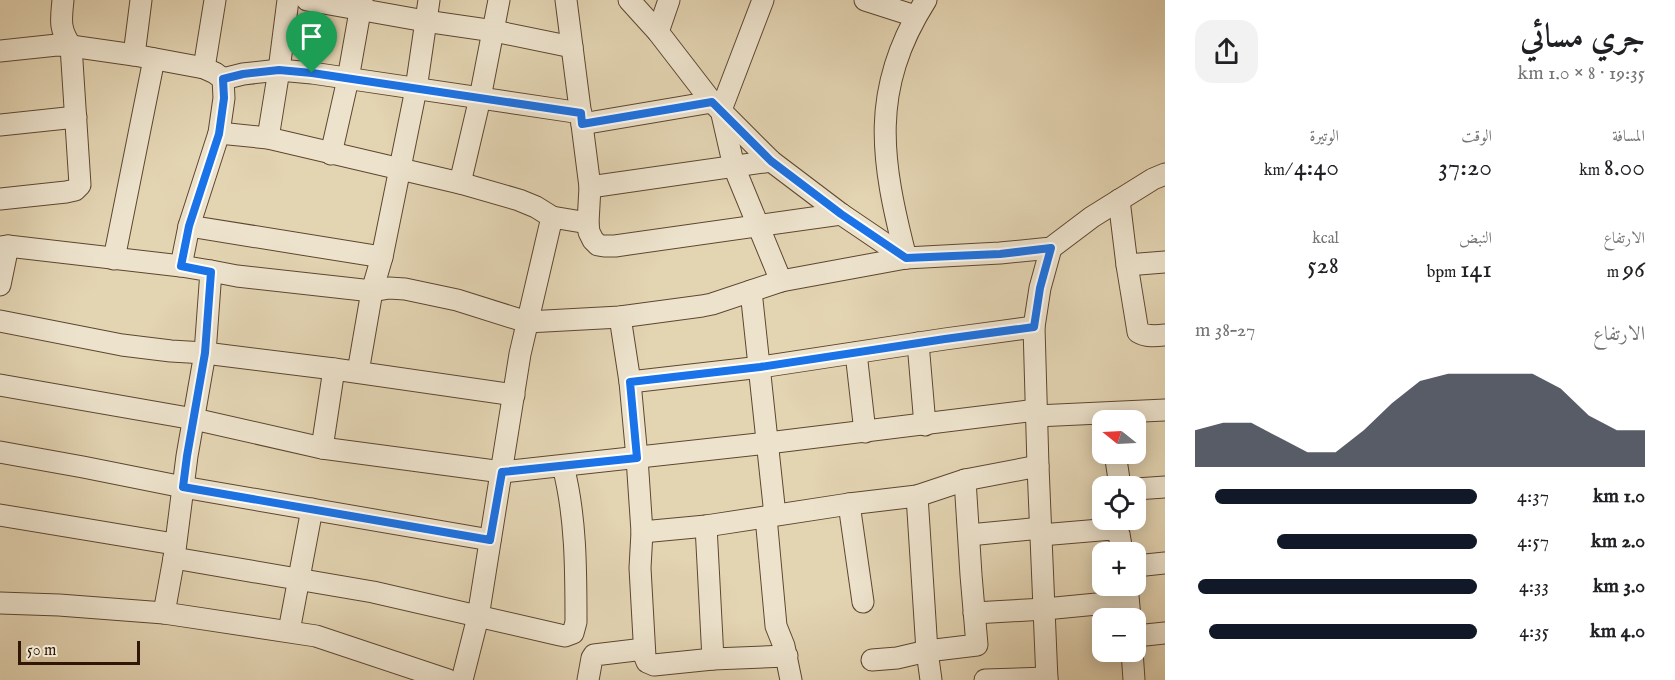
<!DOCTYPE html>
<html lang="ar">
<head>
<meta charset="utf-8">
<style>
	body { margin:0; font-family:"IM FELL English",Amiri,serif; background:#f2f2f2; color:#202124; direction:rtl; height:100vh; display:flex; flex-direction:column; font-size:22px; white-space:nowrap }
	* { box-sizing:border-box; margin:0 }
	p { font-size:20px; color:#757577 }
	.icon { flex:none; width:33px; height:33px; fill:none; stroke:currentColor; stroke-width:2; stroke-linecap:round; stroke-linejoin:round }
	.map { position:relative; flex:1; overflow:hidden; direction:ltr }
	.panel { display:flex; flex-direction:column; background:#fff; width:510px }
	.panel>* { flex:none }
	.needle { width:39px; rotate:288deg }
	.tools { position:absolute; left:1092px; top:410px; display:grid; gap:12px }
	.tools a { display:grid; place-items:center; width:54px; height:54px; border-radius:12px; background:#fff; box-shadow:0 3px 15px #0003; font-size:30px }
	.scale { position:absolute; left:18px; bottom:15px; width:122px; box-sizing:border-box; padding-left:6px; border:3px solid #311606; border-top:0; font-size:16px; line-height:21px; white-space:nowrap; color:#311606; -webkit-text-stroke:4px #ede3cd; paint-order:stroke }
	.pin { position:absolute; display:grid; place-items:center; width:51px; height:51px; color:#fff; margin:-62px -26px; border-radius:50% 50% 50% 0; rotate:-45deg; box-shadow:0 0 6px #0007 }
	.pin .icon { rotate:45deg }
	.round { display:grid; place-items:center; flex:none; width:63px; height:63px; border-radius:18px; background:#f2f2f2 }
	.head { display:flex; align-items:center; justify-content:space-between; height:102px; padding:0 30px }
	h1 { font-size:33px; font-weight:600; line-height:45px }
	.stats { display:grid; grid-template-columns:repeat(3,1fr); gap:9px; height:102px; padding:6px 30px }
	.stats div { display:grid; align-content:center }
	.stats b { font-size:26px; font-weight:600 }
	.stats small { font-size:16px; font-weight:400 }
	.stats p { font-size:16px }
	.chart { height:168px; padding:12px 30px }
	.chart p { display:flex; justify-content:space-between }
	.chart svg { width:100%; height:108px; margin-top:6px; fill:#111827; opacity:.7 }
	ul { padding:0 30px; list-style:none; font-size:20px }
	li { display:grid; grid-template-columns:96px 72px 1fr; align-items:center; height:45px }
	li i { height:15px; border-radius:8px; background:#111827 }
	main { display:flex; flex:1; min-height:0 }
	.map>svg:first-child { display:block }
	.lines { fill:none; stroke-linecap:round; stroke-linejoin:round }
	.minor-casing { stroke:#5e4631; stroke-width:23 }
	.minor { stroke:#ede3cd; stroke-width:21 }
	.route-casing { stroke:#fff; stroke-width:12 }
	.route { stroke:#1a73e8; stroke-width:8 }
</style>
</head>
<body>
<main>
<section class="panel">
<div class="head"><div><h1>جري مسائي</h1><p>19:35 · 8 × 1.0 km</p></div><a class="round"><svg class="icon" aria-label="share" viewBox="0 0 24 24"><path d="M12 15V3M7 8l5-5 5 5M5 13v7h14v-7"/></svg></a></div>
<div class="stats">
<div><p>المسافة</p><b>8.00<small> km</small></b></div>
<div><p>الوقت</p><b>37:20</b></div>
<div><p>الوتيرة</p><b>4:40<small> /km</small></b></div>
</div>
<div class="stats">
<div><p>الارتفاع</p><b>96<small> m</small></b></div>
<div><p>النبض</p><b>141<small> bpm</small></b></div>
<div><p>kcal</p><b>528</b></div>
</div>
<div class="chart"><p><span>الارتفاع</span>27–38 m</p>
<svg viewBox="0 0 160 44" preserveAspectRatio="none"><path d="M0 44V29L10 26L20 26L30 32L40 38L50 38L60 29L70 18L80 9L90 6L100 6L110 6L120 6L130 12L140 23L150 29L160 29V44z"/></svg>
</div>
<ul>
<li><b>1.0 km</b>4:37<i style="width:93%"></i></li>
<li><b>2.0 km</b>4:57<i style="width:71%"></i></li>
<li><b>3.0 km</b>4:33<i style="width:99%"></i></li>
<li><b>4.0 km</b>4:35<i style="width:95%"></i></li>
</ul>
</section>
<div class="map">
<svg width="1165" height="680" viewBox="0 0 1165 680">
	<rect width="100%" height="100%" fill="#e3d4b2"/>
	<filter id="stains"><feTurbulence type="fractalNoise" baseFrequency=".00333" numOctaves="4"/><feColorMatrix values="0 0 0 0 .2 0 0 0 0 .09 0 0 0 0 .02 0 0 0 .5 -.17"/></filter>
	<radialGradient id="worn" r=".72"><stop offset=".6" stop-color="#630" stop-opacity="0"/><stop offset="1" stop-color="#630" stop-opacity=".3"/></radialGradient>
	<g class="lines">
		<!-- minor casing -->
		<g class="minor-casing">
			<g id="minor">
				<path d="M 307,0 L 425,21 L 494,31 L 572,47"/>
				<path d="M 566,0 L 590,187 L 588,223 L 589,232 L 593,240 L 598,245 L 604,246 L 615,246 L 841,214"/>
				<path d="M 629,0 L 658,32 L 712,102 L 771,161 L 841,214 L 906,258"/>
				<path d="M 763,0 L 721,110 L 734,167 L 781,281"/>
				<path d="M 865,0 L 915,16"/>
				<path d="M 658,32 L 669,0"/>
				<path d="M 0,51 L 57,45 L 71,46 L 134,55 L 204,68 L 215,73 L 223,79 L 224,98 L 219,133 L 189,226 L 181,266"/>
				<path d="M 134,55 L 141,0"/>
				<path d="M 204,68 L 215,0"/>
				<path d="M 223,79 L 243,74 L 279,70 L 312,73 L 581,113"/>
				<path d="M 582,124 L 712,102"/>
				<path d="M 0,125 L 76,117"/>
				<path d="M 219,133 L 268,138 L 460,183 L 519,200 L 536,207 L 552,217 L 520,354 L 478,617 L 462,680"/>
				<path d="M 268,138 L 279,70 L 288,0"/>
				<path d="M 331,154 L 348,79 L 362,0"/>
				<path d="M 460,183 L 480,98 L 499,0"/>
				<path d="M 590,187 L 771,161"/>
				<path d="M 0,199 L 66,192 L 75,190 L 80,185 L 71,46 C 59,29 61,20 63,0"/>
				<path d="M 1119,200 L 1127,265 L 1138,332 C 1146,337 1156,336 1165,335"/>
				<path d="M 552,217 L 588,223"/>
				<path d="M 189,226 L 382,257"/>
				<path d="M 0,247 L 8,246 L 181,266 L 211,271 L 205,353 L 187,456 L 174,558 L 164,613"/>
				<path d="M 906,258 C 881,160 869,90 926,0"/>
				<path d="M 114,259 L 154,59"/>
				<path d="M 1127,265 L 1165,262"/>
				<path d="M 211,271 L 237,276 L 372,291 L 389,288 L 405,289 L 457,300 L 527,322 L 620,317 L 702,306 L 712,304 L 781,281 L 906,258 L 1000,253 L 1051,248 L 1092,217 L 1153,179 L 1165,174"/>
				<path d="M 0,285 L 8,246"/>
				<path d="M 751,291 L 775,515"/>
				<path d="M 620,317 L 630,382 L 637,458 L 642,532 L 640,568 L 645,657 L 647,662 L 654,665 L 713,659"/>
				<path d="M 0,321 L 122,345 L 171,351 L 205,353 L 334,369 L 514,395"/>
				<path d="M 918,343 L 925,425"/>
				<path d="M 856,353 L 865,432"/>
				<path d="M 358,372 L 372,291 L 382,257 L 416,89 L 429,0"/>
				<path d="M 630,382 L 761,367 L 945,339 L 1034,327"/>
				<path d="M 0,385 L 194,419 L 322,448 L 502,472 L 768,443 L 1036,410"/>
				<path d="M 1036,416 L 1165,410"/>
				<path d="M 322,448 L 334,369"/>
				<path d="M 0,452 L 83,467 L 183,487 L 490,540"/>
				<path d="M 1115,453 L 1120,486"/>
				<path d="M 1136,489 L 1165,487"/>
				<path d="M 917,496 L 927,651 L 931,680"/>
				<path d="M 849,504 L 863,602"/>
				<path d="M 0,515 L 174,544"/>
				<path d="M 766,517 L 776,626 L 784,646 L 791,680"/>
				<path d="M 706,526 L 713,659 L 787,656"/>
				<path d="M 642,532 L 706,526 L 849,504 L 917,496 L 965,480 L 1038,466"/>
				<path d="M 969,535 L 1041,528"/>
				<path d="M 1041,535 L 1112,529 L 1119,534 L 1122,552"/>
				<path d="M 174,558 L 373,592 L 560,635 L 565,636 L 573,633 L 576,622 C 576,570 576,516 563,466"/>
				<path d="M 1136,566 L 1165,563"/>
				<path d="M 1127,585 L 1130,618"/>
				<path d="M 0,603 L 59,605 L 164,613 L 316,636 L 448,680"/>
				<path d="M 974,613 L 1045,609 L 1128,601"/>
				<path d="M 289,631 L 312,509"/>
				<path d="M 1136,636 L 1165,633"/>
				<path d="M 1132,651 L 1134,680"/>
				<path d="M 872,660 L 897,658 L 927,651 L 977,645 L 971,575 L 965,480"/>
				<path d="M 588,680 L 592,658 L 594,655 L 644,649"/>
				<path d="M 985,680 L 1047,678"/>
				<path d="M 1047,680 L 1038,466 L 1034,327 L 1040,288 L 1051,248"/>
			</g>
		</g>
		<!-- minor -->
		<use href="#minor" class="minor"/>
	</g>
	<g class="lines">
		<!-- route casing -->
		<g class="route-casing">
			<path id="route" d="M 279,70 L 312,73 L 581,113 L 582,124 L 712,102 L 771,161 L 841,214 L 906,258 L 1000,254 L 1051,248 L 1040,288 L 1034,327 L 945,339 L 760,367 L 630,382 L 637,458 L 502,472 L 490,540 L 183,487 L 187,456 L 205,353 L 211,272 L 181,266 L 189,226 L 219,134 L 224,98 L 223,79 L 243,74 Z"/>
		</g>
		<!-- route -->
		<use href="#route" class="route"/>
	</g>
	<rect width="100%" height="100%" filter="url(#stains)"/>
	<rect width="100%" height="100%" fill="url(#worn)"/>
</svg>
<div class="tools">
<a><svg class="needle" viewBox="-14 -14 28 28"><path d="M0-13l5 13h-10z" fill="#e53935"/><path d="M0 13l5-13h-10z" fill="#757577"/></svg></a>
<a><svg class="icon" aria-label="locate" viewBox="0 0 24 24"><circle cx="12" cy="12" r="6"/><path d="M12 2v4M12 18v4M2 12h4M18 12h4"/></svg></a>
<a>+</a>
<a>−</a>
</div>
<div class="scale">50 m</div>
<div class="pin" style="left:312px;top:73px;background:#1e9e55"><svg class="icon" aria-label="arrive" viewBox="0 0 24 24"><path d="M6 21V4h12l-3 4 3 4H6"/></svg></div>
</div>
</main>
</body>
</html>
